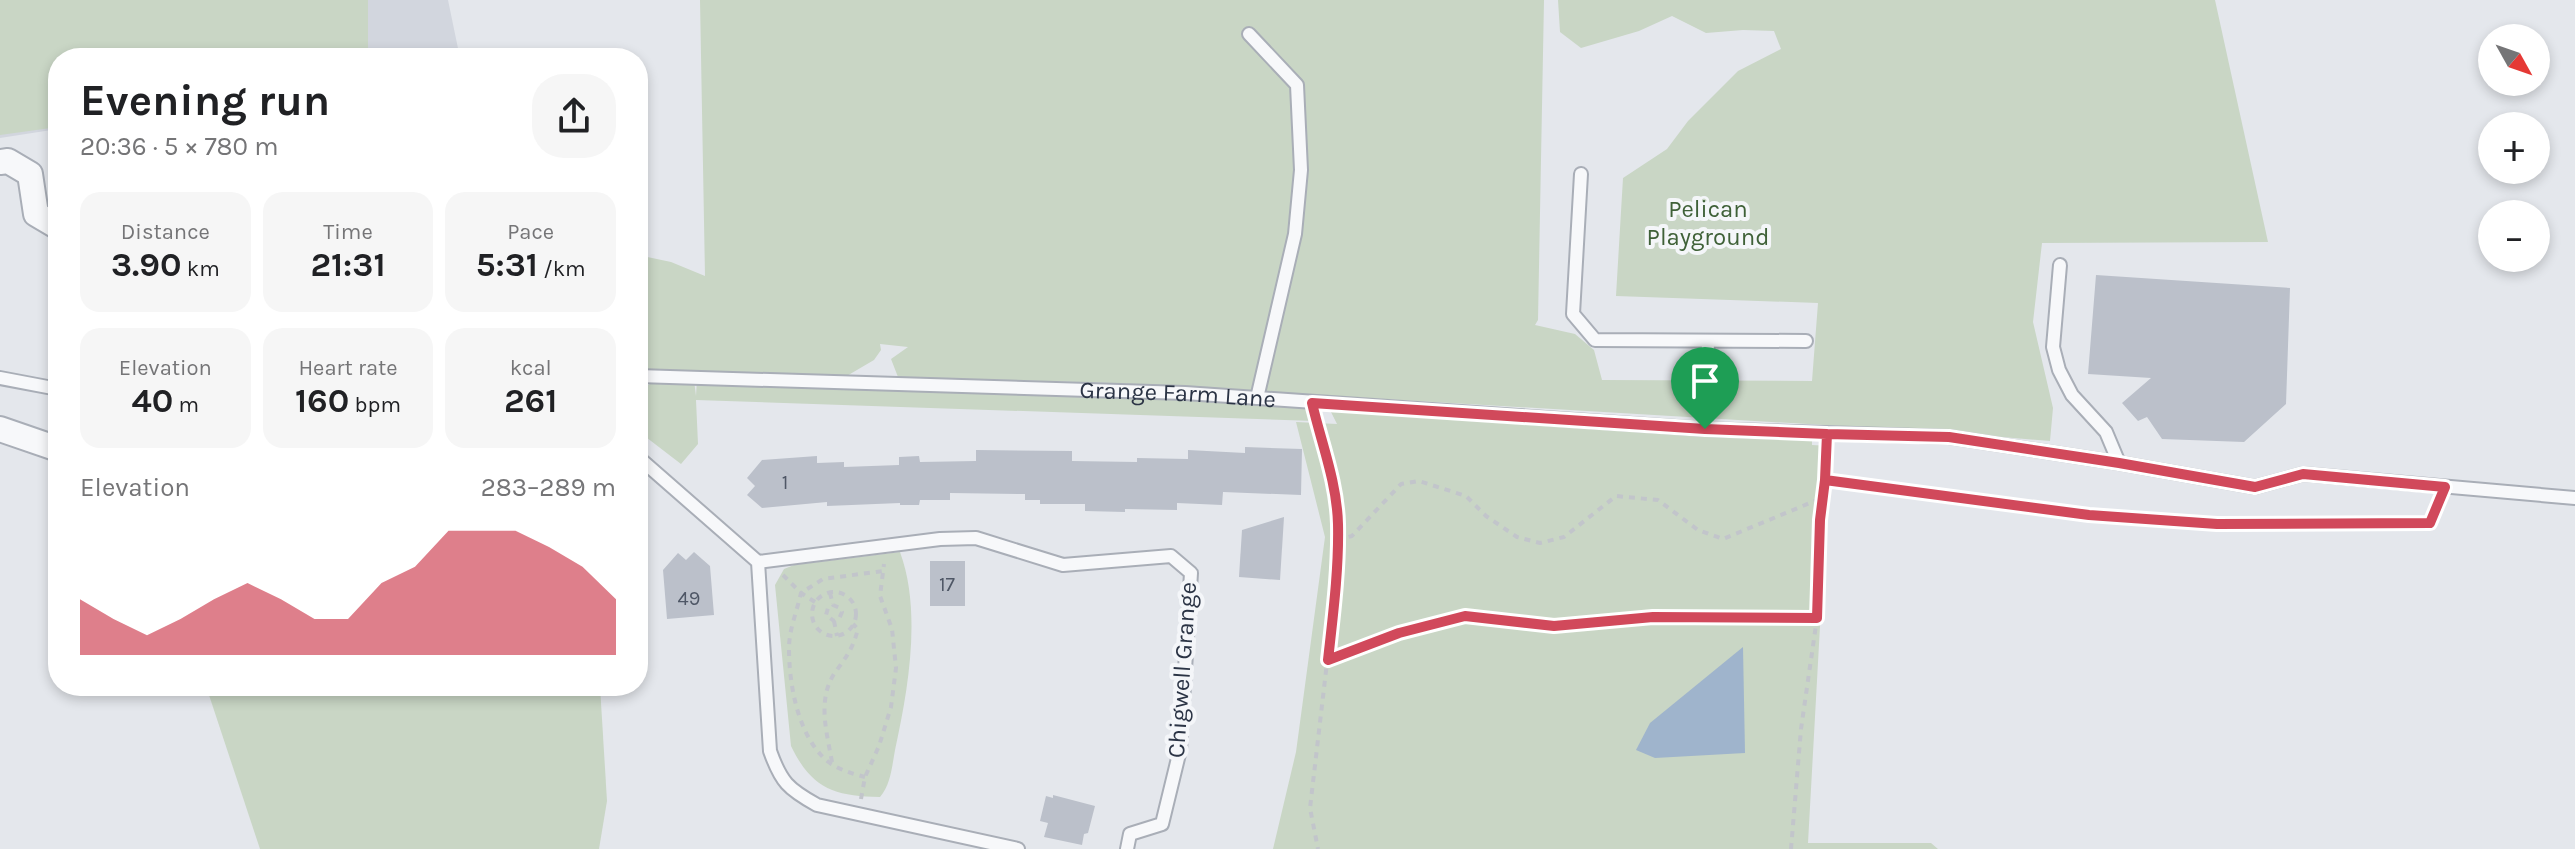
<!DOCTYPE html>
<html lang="en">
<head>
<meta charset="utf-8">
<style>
	body { margin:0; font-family:Karla,sans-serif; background:#f6f6f6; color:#202124; height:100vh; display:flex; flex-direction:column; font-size:30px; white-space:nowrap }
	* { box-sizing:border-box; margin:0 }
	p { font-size:26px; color:#757577 }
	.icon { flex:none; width:44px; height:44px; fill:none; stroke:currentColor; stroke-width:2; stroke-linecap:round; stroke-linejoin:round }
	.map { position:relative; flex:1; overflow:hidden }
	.panel { position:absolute; left:48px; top:48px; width:600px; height:648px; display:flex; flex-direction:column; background:#fff; border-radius:32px; box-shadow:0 4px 12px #0003 }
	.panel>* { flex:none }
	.needle { width:52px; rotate:130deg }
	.buttons { position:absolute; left:2478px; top:24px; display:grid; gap:16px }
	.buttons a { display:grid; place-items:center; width:72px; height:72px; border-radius:50%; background:#fff; box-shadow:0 4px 12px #0003; font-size:40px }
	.pin { position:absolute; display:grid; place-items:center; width:68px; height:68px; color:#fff; margin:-82px -34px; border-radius:50% 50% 50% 0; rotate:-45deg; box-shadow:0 0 8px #0007 }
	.pin .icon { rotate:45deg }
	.round { display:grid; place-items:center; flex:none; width:84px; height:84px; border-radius:32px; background:#f6f6f6 }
	.head { display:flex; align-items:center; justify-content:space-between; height:136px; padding:0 32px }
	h1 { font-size:44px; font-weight:700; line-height:60px }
	.stats { display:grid; grid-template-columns:repeat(3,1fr); gap:12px; height:136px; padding:8px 32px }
	.stats div { display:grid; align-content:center; border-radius:20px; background:#f6f6f6; text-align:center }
	.stats b { font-size:34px; font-weight:700 }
	.stats small { font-size:22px; font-weight:400 }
	.stats p { font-size:22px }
	.chart { height:224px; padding:16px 32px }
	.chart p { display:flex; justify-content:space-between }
	.chart svg { width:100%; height:144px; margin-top:8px; fill:#d1495b; opacity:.7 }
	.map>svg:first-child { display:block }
	.built { fill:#d2d6de }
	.green { fill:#c9d6c5 }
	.water { fill:#9fb4cc }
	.building { fill:#bbc0ca }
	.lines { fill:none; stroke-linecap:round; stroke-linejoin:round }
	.service-casing { stroke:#a9aeb7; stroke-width:16 }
	.minor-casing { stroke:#a9aeb7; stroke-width:28 }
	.path { stroke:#c2c5cb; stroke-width:4; stroke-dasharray:6 6; stroke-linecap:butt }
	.service { stroke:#f7f8fa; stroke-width:12 }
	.minor { stroke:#f7f8fa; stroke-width:24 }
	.route-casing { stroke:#fff; stroke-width:16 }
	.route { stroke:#d1495b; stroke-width:10 }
	.labels { text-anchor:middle; stroke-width:8; stroke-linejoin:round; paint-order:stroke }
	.number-label { font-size:20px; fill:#4f5766 }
	.park-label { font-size:24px; fill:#3f6138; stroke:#f4f6f9 }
	.street-label { font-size:24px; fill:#2b3445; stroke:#f4f6f9 }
</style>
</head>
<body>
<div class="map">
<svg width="2575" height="849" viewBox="0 0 2575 849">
	<rect width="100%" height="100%" fill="#e4e7ec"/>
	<!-- built -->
	<path class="built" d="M 0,0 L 448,0 L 460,58 L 58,58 L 58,129 L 0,138 Z"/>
	<!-- green -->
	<g class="green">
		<path d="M 0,0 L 368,0 L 368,58 L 58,58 L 58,127 L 0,135 Z"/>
		<path d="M 700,0 L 1544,0 L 1538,320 L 1535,325 L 1575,334 L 1594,350 L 1602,380 L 1812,381 L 1818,303 L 1616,296 L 1623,178 L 1667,149 L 1688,121 L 1738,71 L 1781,49 L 1774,31 L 1743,30 L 1706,33 L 1672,16 L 1639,31 L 1581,48 L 1560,32 L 1558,0 L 2215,0 L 2268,242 L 2042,243 L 2033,322 L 2053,408 L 2050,441 L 1943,432 L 1113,383 L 898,377 L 891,359 L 908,347 L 880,344 L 881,350 L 874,360 L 845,377 L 638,370 L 638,255 L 671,262 L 705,276 Z"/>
		<path d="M 697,379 L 1309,405 L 1314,421 L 696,400 L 698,444 L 681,464 L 638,431 L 638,390 L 658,380 L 694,380 L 696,396 Z"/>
		<path d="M 1330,410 L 1812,440 L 1812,445 L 1830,446 L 1808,843 L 1931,843 L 1938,849 L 1273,849 L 1296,752 L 1325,537 L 1296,422 L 1337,424 Z"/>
		<path d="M 900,552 C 922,612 908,690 895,750 C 892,766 891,784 880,797 C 834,796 812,789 791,746 L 775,585 L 784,569 L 794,565 Z"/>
		<path d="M 206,686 L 600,686 L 607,801 L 599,849 L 260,849 Z"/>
	</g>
	<!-- water -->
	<path class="water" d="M 1743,647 L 1745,753 L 1655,758 L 1636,750 L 1650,723 Z"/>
	<!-- building -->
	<g class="building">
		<path d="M 2096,275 L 2290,288 L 2286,404 L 2244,442 L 2162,439 L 2147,417 L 2138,421 L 2122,403 L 2151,378 L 2088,374 Z"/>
		<path d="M 1245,447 L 1302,449 L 1301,495 L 1223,492 L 1222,505 L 1177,503 L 1177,510 L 1125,509 L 1125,512 L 1085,511 L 1085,504 L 1040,504 L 1040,500 L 1025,500 L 1025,494 L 950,493 L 950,500 L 920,500 L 919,505 L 900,505 L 900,503 L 827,506 L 827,502 L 762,508 L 747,495 L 755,486 L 747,478 L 762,460 L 817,456 L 817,463 L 844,462 L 844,467 L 899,465 L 899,457 L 919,456 L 920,462 L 976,461 L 976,450 L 1072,451 L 1072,461 L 1137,462 L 1137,458 L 1188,459 L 1188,450 L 1245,453 Z"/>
		<path d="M 1284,517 L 1280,580 L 1239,577 L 1242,530 Z"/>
		<path d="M 694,552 L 710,566 L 714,615 L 667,619 L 663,570 L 678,553 L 686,560 Z"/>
		<rect x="930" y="561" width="35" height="45"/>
		<path d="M 1053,795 L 1095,806 L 1088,833 L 1084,834 L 1082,845 L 1044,837 L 1048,823 L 1040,821 L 1046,796 L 1053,798 Z"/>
	</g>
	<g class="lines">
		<!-- service casing -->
		<g class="service-casing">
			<g id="service">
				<path d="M 1249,34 L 1297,85 L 1301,170 L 1295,234 L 1257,398"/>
				<path d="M 1581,174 L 1573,314 L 1595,340 L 1806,341"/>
				<path d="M 2060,265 L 2053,347 L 2059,370 L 2072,395 L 2106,432 L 2119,463"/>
				<path id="s1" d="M 638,376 L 1185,393 L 1705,429 L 1949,437 L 2119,463 L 2255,487 L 2303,474 L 2575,498"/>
				<path d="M 0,378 L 58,389"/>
				<path d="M 1705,429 L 1708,341"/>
				<path d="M 638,457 L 758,562 L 770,751 C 781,782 788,789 817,805 L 1018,849"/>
				<path d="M 758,562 L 940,539 L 976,538 L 1063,565 L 1171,556 L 1191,573 L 1180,750 L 1162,824 L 1130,834 L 1127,849"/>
			</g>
		</g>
		<!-- minor casing -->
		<g class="minor-casing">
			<g id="minor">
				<path d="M 0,162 L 8,161 L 30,174 L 36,214 L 58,227"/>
				<path d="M 0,429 L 58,449"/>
			</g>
		</g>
		<!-- path -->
		<g class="path">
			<path d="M 1316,420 L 1330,468 L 1338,522 L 1335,594 L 1310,808 L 1318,849"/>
			<path d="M 1825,480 L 2089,515 L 2217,524 L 2430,523 L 2439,503"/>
			<path d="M 1337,540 L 1352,536 L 1401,484 L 1419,481 L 1466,496 L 1486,516 L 1517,537 L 1540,543 L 1564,537 L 1616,496 L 1658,500 L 1698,530 L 1723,539 L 1822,498"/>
			<path d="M 783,575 L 801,593 C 797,611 789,630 789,648 C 789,683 797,729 821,755 C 832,768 850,773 865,777"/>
			<circle cx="834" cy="614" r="22"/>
			<path d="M 830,593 L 833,605 L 840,608 L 842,612 L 839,619 L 834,621 L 826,615 L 828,608 L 833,605"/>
			<path d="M 815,602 L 801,593 L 823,579 L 883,571"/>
			<path d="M 834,621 L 837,636"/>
			<path d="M 1328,660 L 1399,633 L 1465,616 L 1554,626 L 1653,617 L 1817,618"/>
			<path d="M 832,762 C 827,733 817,701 834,674 C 846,657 852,651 858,629 L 853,624"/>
			<path d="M 861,799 L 865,777 L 879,746 L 891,707 L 896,668 L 892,629 L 880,596 L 884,564"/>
			<path d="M 1791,849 L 1801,729 L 1817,618 L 1820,520 L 1826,449"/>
		</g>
		<!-- service -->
		<use href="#service" class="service"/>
		<!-- minor -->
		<use href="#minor" class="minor"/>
	</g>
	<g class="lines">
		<!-- route casing -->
		<g class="route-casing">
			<path id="route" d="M 1705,429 L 1312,403 C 1321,442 1337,482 1338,524 C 1339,569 1333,615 1328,660 L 1399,633 L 1465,616 L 1554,626 L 1653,617 L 1817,618 L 1820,520 L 1825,480 L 1827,434 L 1949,437 L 2119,463 L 2255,487 L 2303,474 L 2445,487 L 2430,523 L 2217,524 L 2089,515 L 1825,480 L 1827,434 L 1705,429"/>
		</g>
		<!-- route -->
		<use href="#route" class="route"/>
	</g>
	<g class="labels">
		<!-- number labels -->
		<g class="number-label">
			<text x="785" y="489">1</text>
			<text x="947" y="591">17</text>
			<text x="689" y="605">49</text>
		</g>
		<!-- park labels -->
		<g class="park-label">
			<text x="1708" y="217">Pelican<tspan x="1708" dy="28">Playground</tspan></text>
		</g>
		<!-- street labels -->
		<g class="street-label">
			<text dy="8" stroke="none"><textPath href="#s1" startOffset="540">Grange Farm Lane</textPath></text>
			<text transform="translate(1182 670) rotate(-86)" y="8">Chigwell Grange</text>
		</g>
	</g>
</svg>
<div class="buttons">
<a><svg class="needle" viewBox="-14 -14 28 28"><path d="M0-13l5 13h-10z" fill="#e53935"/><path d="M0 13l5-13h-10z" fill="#757577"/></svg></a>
<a>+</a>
<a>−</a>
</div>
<div class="pin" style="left:1705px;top:429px;background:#1e9e55"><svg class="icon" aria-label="arrive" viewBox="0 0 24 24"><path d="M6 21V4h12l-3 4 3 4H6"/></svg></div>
<section class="panel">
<div class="head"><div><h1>Evening run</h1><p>20:36 · 5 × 780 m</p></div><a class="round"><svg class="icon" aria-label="share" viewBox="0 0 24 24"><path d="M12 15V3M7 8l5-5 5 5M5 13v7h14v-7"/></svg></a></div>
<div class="stats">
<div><p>Distance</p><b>3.90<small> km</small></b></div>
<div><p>Time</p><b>21:31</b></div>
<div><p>Pace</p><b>5:31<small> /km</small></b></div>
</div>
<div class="stats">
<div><p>Elevation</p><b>40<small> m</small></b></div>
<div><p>Heart rate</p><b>160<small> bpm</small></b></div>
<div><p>kcal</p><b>261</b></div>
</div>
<div class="chart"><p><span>Elevation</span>283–289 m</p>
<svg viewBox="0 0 160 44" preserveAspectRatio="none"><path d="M0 44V27L10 33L20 38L30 33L40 27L50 22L60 27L70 33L80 33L90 22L100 17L110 6L120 6L130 6L140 11L150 17L160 27V44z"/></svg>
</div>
</section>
</div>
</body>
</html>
